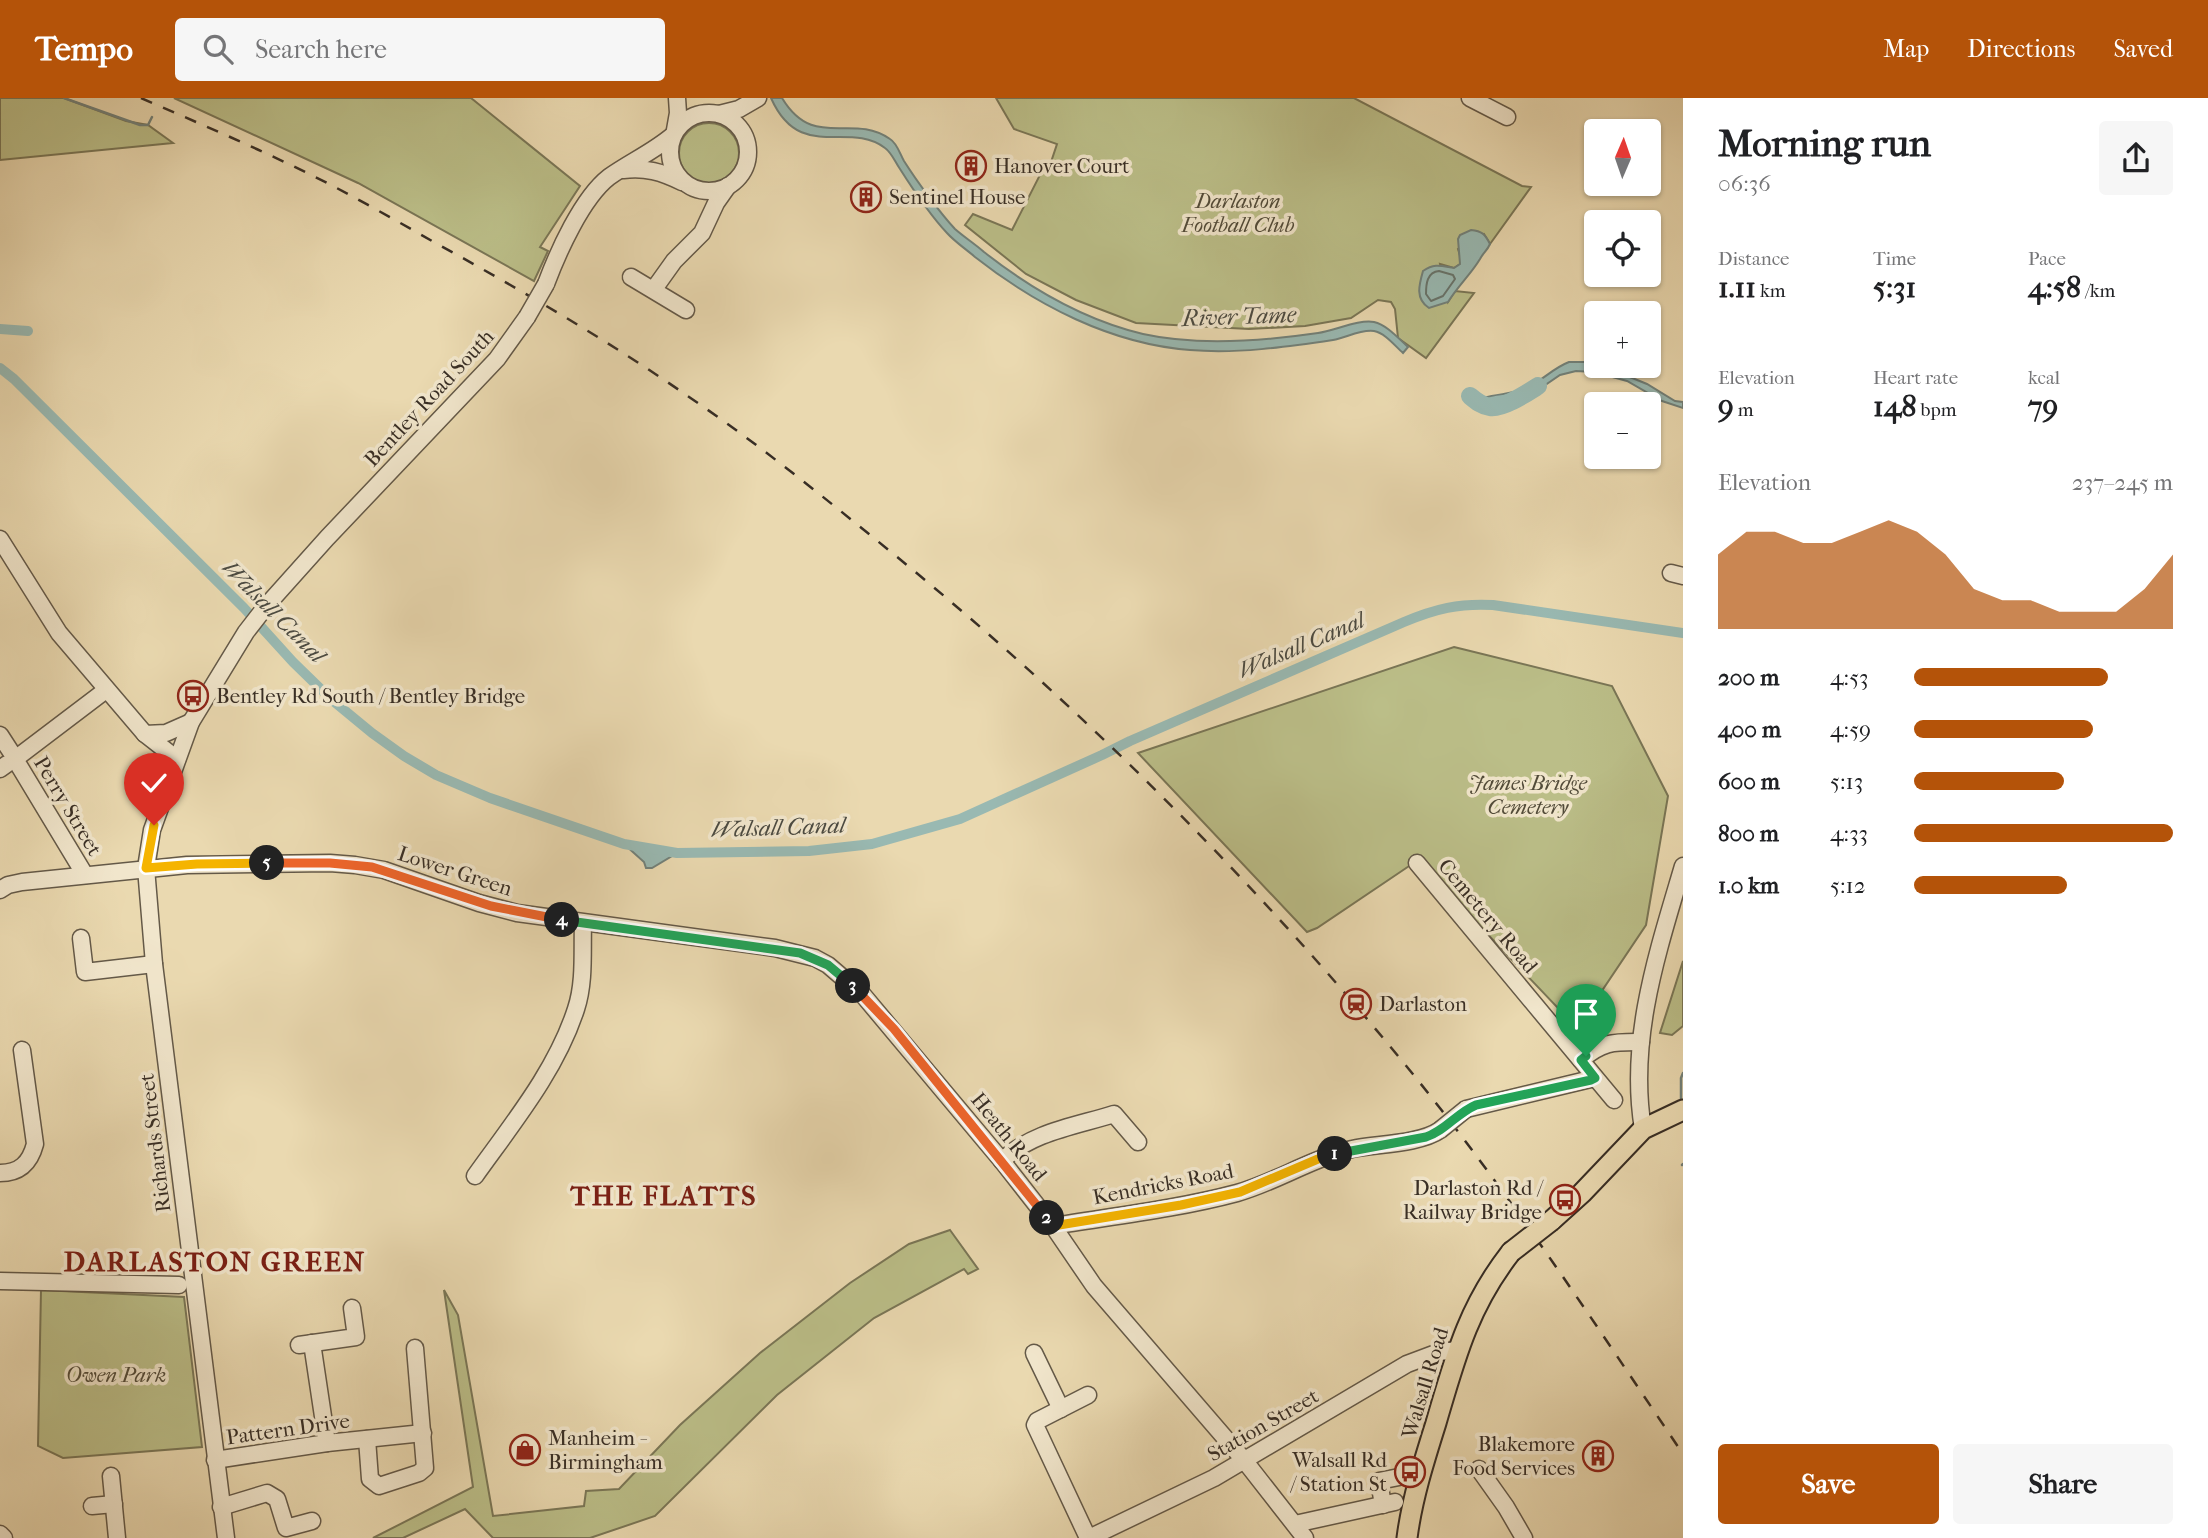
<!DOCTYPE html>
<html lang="en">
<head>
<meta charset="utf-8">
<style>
	body { margin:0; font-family:"IM FELL French Canon",serif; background:#f6f6f6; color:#202124; height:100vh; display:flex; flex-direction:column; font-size:26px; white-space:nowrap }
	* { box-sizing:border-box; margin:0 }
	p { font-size:23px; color:#757577 }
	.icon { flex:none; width:38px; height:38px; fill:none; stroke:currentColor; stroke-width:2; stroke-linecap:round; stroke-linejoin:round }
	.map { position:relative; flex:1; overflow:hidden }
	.sheet { display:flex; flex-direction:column; background:#fff; width:525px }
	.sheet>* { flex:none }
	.needle { width:46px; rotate:2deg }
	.controls { position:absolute; left:1584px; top:21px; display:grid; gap:14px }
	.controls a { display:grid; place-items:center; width:77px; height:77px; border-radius:7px; background:#fff; box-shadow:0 2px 5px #0004; font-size:35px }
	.pin { position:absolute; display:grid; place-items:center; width:60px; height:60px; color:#fff; margin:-72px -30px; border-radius:50% 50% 50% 0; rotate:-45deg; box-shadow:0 0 7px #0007 }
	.pin .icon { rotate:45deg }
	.km { position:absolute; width:35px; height:35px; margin:-18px; border-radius:50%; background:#222; color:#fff; font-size:19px; line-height:35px; text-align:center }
	.round { display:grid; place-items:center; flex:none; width:74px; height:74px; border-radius:7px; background:#f6f6f6 }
	.head { display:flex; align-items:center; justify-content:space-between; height:119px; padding:0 35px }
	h1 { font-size:38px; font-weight:700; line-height:52px }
	.figures { display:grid; grid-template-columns:repeat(3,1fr); gap:10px; height:119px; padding:7px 35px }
	.figures div { display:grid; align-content:center }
	.figures b { font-size:30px; font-weight:700 }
	.figures small { font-size:19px; font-weight:400 }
	.figures p { font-size:19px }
	.chart { height:196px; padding:14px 35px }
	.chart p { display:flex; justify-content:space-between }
	.chart svg { width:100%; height:126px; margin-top:7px; fill:#b45309; opacity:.7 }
	.button { display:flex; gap:14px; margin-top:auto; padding:14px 35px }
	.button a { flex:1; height:80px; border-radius:7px; background:#b45309; color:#fff; font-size:28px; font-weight:700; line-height:80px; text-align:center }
	.button a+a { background:#f6f6f6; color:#202124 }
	ul { padding:0 35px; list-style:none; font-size:23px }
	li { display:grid; grid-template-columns:112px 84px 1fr; align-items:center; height:52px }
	li i { height:18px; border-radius:9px; background:#b45309 }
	header { display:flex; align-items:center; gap:42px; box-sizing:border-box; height:98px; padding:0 35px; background:#b45309; color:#fff }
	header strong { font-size:33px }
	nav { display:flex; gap:38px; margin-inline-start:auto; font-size:24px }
	.search { width:490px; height:63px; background:#f6f6f6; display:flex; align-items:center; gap:18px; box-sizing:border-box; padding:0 24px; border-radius:7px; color:#757577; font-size:26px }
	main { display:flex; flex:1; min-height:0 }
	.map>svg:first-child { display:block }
	.green { fill:#bbbe88; stroke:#7a7656; stroke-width:2 }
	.water { fill:#99b9b2; stroke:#72817a; stroke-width:2 }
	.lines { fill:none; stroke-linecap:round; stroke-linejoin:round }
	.shore { stroke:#68746c; stroke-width:2 }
	.stream { stroke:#72817a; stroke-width:2.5 }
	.canal { stroke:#99b9b2; stroke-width:10 }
	.river { stroke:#99b9b2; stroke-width:18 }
	.minor-casing { stroke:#645948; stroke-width:19 }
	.major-casing { stroke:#382e25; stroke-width:23 }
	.minor { stroke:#f1e6cc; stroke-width:16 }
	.major { stroke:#ead9b0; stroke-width:19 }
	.rail { stroke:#382e25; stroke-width:2.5; stroke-dasharray:12 12; stroke-linecap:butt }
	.minor-bridge-casing { stroke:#645948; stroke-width:19; stroke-linecap:butt }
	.major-bridge-casing { stroke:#382e25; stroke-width:23; stroke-linecap:butt }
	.minor-bridge { stroke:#f1e6cc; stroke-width:16 }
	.major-bridge { stroke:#ead9b0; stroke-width:19 }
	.split-1-casing { stroke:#fff; stroke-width:14 }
	.split-2-casing { stroke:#fff; stroke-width:14 }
	.split-3-casing { stroke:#fff; stroke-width:14 }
	.split-4-casing { stroke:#fff; stroke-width:14 }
	.split-5-casing { stroke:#fff; stroke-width:14 }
	.split-6-casing { stroke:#fff; stroke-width:14 }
	.split-1 { stroke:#22a559; stroke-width:9 }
	.split-2 { stroke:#f5b400; stroke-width:9 }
	.split-3 { stroke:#f0652b; stroke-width:9 }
	.split-4 { stroke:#22a559; stroke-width:9 }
	.split-5 { stroke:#f0652b; stroke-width:9 }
	.split-6 { stroke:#f5b400; stroke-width:9 }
	.labels { text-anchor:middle; stroke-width:7; stroke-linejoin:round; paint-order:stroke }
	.poi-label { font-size:21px; fill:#382e25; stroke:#f1e6cc; text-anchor:start }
	.park-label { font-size:21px; font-style:italic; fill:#524b39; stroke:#f1e6cc }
	.street-label { font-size:21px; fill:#382e25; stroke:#f1e6cc }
	.water-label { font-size:23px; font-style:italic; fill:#4b4a41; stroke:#f1e6cc }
	.district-label { font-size:28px; font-weight:bold; letter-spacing:2px; fill:#7a1f14; stroke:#f1e6cc }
</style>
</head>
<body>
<header>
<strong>Tempo</strong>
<div class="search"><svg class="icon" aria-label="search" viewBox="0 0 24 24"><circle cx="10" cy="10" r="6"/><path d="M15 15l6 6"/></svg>Search here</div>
<nav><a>Map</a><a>Directions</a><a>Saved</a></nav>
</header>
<main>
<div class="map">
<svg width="1683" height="1440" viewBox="0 0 1683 1440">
	<rect width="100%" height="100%" fill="#ead9b0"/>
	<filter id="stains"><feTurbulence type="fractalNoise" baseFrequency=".00286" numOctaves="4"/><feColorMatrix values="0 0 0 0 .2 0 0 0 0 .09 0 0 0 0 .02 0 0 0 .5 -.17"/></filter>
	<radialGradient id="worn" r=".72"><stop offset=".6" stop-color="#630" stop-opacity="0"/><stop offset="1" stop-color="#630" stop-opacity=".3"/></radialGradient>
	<!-- green -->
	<g class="green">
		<path d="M 0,0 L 64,0 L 126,23 L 148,27 L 173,45 L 0,62 Z"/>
		<path d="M 174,0 L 471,0 L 580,88 L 540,149 L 548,153 L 534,183 L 358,85 Z"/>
		<path d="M 996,0 L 1354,0 L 1522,88 L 1531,89 L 1490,146 L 1484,136 L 1458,151 L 1461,161 L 1460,166 L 1454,170 L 1440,166 L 1448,204 L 1455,193 L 1474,195 L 1426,260 L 1398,240 L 1395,211 L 1391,204 L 1378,202 L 1351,220 L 1305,228 L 1249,231 L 1136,225 L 1076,202 L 1026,176 L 965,127 L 973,116 L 1012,132 L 1046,65 L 1050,67 L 1057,46 L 1014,31 Z"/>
		<circle cx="709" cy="55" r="30"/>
		<path d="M 1454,549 L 1612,588 L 1668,698 L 1646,827 L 1577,930 L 1455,802 L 1421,760 L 1317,830 L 1307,834 L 1138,655 Z"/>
		<path d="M 1683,863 L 1683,928 L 1672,937 L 1660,935 Z"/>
		<path d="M 950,1132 L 978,1171 L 968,1176 L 964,1171 L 874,1220 L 777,1297 L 655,1418 L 590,1440 L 493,1440 L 465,1411 L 403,1440 L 373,1440 L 473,1389 L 444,1192 L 458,1217 L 493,1418 L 584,1408 L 586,1393 L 619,1391 L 680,1327 L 760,1255 L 850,1185 L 909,1146 Z"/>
		<path d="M 41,1192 L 184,1199 L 202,1349 L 63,1360 L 38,1348 Z"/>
	</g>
	<!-- water -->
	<g class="water">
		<path d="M 771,0 L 782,0 C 814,53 851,14 890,41 C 897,45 900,56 904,63 C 916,82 940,115 955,131 C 964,139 975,146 984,154 C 1031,191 1085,222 1143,236 C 1197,248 1263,243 1318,235 C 1334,233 1359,221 1374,224 C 1387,227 1398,240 1408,249 L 1403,255 C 1395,248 1385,235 1374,233 C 1360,231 1346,240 1333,242 C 1286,249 1237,256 1190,252 C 1111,246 1036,207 975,159 C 966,151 955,144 947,135 C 929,116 914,93 900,71 C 895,64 892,55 885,50 C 848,22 800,65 771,0 Z"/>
		<path d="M 1471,132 C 1482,133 1485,136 1490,146 C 1487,153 1483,155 1480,161 C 1471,176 1458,188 1448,204 L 1429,210 C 1415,201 1419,187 1423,173 C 1435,165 1441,168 1454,170 L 1460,166 L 1458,141 L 1460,137 Z"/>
		<path d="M 1569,264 L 1584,264 L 1593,269 L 1615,273 L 1647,286 L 1675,303 L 1683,304 L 1683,310 L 1662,303 L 1627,283 L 1594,274 L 1576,273 L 1560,277 L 1522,303 L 1491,317 L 1466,303 L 1470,298 L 1478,298 L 1484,300 C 1498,295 1512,297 1526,290 C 1542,283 1553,270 1569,264 Z"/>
		<path d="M 624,746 L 677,755 L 652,770 L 646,770 L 644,764 Z"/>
	</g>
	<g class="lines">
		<!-- shore -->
		<path class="shore" d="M 1439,173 L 1453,177 L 1455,181 L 1443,198 L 1431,203 L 1426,196 C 1426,186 1427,174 1439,173 Z"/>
		<!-- stream -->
		<g class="stream">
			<path d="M 64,0 L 140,27 L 148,27 L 152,19"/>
			<path d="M 1681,1003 L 1681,980 L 1683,975"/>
			<path d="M 1682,1067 L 1683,1066"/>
		</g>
		<!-- canal -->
		<g class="canal">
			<path d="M 0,231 L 28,233"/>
			<path d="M 0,270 L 14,281 L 244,510 L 293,564 L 332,602 L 372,635 L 404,658 L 436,677 L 490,700 L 624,746 L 677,755 L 809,753 L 872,746 L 960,721 L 1102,657 L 1130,643 L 1404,524 C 1435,511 1459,505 1493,507 L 1683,535"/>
		</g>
		<!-- river -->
		<path class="river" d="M 1470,298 C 1476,303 1482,308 1490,309 C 1503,311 1527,295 1538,288"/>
		<!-- minor casing -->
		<g class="minor-casing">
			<g id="minor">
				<path d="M 1470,0 L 1507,19"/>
				<circle cx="709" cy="54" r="39"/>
				<path d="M 719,16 L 739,11 L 758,0"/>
				<path d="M 675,32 L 678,15 L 677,0"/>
				<path d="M 623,72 C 645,69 662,74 682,84"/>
				<path d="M 631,179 L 686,212"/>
				<path d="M 546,186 C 558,154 582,100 609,79 C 630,64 653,54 673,37"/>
				<path d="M 654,191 L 674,163 L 702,135 L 716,105 L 728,88"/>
				<path d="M 0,441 L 59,535 L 145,636 L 177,661"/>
				<path d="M 1671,475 L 1683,478"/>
				<path d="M 145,636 L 166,635 L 191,624"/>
				<path d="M 0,637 L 11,654"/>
				<path d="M 0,671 L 7,666"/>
				<path d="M 1417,765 L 1614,1002"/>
				<path d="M 85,777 L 15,661 L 106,592"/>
				<path d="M 0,792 L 8,787 L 22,784 L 187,767 L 330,765 L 355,767 L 384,772 L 479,805 L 517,815 L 775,850 L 815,860 L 828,867 L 863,897 L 1002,1063 L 1053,1128 L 1094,1188 L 1244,1362 L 1305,1440"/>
				<path d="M 81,840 L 85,874 L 154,866"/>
				<path d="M 1581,962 C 1603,943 1614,944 1641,944"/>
				<path d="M 1466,1011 L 1595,980"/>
				<path d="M 1643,1031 C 1628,941 1658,853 1683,768"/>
				<path d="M 1002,1063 C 1031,1034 1076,1028 1114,1016 L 1138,1044"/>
				<path d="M 0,1075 C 20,1075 30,1065 35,1046 L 22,952"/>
				<path d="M 475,1078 C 512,1026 556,973 576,911 C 585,884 582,853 583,825"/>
				<path d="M 1053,1128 C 1114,1118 1177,1111 1237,1095 C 1276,1084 1310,1061 1352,1051 C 1376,1046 1420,1046 1440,1032"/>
				<path d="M 0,1183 L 179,1187"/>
				<path d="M 312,1245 L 327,1345"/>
				<path d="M 299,1247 L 356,1239 L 352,1210"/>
				<path d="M 1034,1255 L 1061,1311"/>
				<path d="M 1088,1297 L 1037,1323 L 1035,1327 L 1088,1440"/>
				<path d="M 367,1341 L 370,1381 L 379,1388 L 419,1375 L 425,1370 L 415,1250"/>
				<path d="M 215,1362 L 327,1345 L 423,1335"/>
				<path d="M 1479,1371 L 1506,1409 L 1524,1440"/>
				<path d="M 111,1378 L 117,1440"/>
				<path d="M 1383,1407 L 1379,1383 L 1399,1379"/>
				<path d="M 92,1408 L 114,1406"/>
				<path d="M 221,1409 L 267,1395 L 277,1401 L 286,1430 L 312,1423"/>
				<path d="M 1295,1426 L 1395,1404"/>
				<path d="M 0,1436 L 4,1440"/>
				<path d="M 226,1440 L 154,866 L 146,770 L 152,732 L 191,624 L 246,534 L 267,507 L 327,440 L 497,261 L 527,219"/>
				<path d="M 1089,1440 L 1214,1380 L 1407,1266 L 1439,1254 L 1458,1252"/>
			</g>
		</g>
		<!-- major casing -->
		<g class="major-casing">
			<g id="major">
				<path d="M 1551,1123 L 1582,1095 L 1643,1031 L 1683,1012"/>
				<path d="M 1407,1440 C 1412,1401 1424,1363 1436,1325 C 1455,1260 1468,1209 1511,1154"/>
			</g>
		</g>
		<!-- minor -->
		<use href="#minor" class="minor"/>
		<!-- major -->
		<use href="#major" class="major"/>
		<!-- rail -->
		<path class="rail" d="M 141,0 C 205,28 269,55 331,87 C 365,105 399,124 432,143 C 521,192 609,243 692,301 C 761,348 826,401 891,454 C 1078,606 1250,778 1403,964 C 1505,1088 1593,1223 1683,1356"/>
		<!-- minor-bridge casing -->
		<g class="minor-bridge-casing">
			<g id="minor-bridge">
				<path d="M 527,219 L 546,186"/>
				<path d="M 1440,1032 L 1466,1011"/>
			</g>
		</g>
		<!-- major-bridge casing -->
		<g class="major-bridge-casing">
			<path id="major-bridge" d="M 1511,1154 L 1551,1123"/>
		</g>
		<!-- minor-bridge -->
		<use href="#minor-bridge" class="minor-bridge"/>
		<!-- major-bridge -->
		<use href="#major-bridge" class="major-bridge"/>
	</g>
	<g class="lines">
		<!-- split-1 casing -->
		<g class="split-1-casing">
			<path id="split-1" d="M 1335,1056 L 1426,1039 C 1445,1033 1457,1015 1476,1007 L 1591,982 L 1595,980 L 1581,962 L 1586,958"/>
		</g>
		<!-- split-2 casing -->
		<g class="split-2-casing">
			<path id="split-2" d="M 1047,1120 L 1053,1128 L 1181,1107 L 1240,1094 L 1318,1061 L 1335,1056"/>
		</g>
		<!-- split-3 casing -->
		<g class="split-3-casing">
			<path id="split-3" d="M 853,888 L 894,931 L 1047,1120"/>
		</g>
		<!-- split-4 casing -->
		<g class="split-4-casing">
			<path id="split-4" d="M 562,822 L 800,855 L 828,867 L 853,888"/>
		</g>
		<!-- split-5 casing -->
		<g class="split-5-casing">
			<path id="split-5" d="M 267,765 L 330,765 L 372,769 L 491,808 L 562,822"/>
		</g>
		<!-- split-6 casing -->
		<g class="split-6-casing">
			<path id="split-6" d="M 154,727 L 146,770 L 197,766 L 267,765"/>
		</g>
		<!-- split-1 -->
		<use href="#split-1" class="split-1"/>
		<!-- split-2 -->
		<use href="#split-2" class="split-2"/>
		<!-- split-3 -->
		<use href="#split-3" class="split-3"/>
		<!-- split-4 -->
		<use href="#split-4" class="split-4"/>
		<!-- split-5 -->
		<use href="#split-5" class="split-5"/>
		<!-- split-6 -->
		<use href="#split-6" class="split-6"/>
	</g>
	<!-- icons -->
	<defs>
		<g id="building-ring" transform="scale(1.575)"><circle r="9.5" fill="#f1e6cc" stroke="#8f2418" stroke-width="1.5"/><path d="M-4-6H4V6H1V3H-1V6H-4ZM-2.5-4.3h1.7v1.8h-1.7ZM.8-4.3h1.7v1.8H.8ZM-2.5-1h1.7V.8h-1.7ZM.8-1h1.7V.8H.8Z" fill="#8f2418"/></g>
		<g id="bus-ring" transform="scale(1.575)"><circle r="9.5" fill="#f1e6cc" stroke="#8f2418" stroke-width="1.5"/><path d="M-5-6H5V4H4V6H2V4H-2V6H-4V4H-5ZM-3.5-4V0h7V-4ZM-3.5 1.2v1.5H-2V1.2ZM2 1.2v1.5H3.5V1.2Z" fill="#8f2418"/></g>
		<g id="station-ring" transform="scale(1.575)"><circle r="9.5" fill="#f1e6cc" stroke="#8f2418" stroke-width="1.5"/><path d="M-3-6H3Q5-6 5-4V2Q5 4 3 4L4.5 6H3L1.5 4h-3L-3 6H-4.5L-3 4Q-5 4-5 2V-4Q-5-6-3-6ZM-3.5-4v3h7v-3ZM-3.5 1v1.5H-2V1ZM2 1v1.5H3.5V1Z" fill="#8f2418"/></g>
		<g id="shop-ring" transform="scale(1.575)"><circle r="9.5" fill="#f1e6cc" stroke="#8f2418" stroke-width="1.5"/><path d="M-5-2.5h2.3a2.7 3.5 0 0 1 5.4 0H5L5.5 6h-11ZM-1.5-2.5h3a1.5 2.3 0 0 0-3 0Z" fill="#8f2418"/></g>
	</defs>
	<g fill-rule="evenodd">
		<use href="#building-ring" x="971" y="68"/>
		<use href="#building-ring" x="866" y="99"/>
		<use href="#bus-ring" x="193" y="598"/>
		<use href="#station-ring" x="1356" y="906"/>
		<use href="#bus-ring" x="1565" y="1102"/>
		<use href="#shop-ring" x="525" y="1352"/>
		<use href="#building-ring" x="1598" y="1358"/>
		<use href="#bus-ring" x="1410" y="1374"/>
	</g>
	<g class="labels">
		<!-- poi labels -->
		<g class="poi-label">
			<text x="994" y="75">Hanover Court</text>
			<text x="889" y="106">Sentinel House</text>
			<text x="216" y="605">Bentley Rd South / Bentley Bridge</text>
			<text x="1379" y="913">Darlaston</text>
			<text x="1542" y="1097" text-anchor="end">Darlaston Rd /<tspan x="1542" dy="24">Railway Bridge</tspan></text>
			<text x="548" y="1347">Manheim -<tspan x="548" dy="24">Birmingham</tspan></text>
			<text x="1575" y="1353" text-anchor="end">Blakemore<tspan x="1575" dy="24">Food Services</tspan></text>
			<text x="1387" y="1369" text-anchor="end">Walsall Rd<tspan x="1387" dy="24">/ Station St</tspan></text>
		</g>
		<!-- park labels -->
		<g class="park-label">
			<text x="1238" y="110">Darlaston<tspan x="1238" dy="24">Football Club</tspan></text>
			<text x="1528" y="692">James Bridge<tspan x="1528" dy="24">Cemetery</tspan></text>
			<text x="116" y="1284">Owen Park</text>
		</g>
		<!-- street labels -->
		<g class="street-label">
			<text transform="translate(429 300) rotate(-47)" y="7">Bentley Road South</text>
			<text transform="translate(68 708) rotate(59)" y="7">Perry Street</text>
			<text transform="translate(455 773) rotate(18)" y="7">Lower Green</text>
			<text transform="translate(1488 818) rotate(50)" y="7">Cemetery Road</text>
			<text transform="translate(1009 1039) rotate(51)" y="7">Heath Road</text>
			<text transform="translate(155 1045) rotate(-97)" y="7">Richards Street</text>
			<text transform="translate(1163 1086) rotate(-11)" y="7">Kendricks Road</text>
			<text transform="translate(1425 1285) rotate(-73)" y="7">Walsall Road</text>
			<text transform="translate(1263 1327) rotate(-30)" y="7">Station Street</text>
			<text transform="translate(288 1331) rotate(-8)" y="7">Pattern Drive</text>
		</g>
		<!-- water labels -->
		<g class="water-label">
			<text transform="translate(1239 218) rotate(-2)" y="8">River Tame</text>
			<text transform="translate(274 513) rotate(45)" y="8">Walsall Canal</text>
			<text transform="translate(1301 547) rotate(-23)" y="8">Walsall Canal</text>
			<text transform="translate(778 729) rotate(-2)" y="8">Walsall Canal</text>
		</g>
		<!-- district labels -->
		<g class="district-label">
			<text x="664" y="1107">THE FLATTS</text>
			<text x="215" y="1173">DARLASTON GREEN</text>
		</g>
	</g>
	<rect width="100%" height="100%" filter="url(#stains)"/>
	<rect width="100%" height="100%" fill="url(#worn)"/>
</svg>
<div class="controls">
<a><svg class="needle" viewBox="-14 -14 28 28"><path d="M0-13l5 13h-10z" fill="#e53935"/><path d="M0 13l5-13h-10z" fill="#757577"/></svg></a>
<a><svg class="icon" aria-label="locate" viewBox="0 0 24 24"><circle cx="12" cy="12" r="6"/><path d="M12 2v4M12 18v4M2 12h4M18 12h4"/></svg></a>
<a>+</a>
<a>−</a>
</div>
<div class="pin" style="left:1586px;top:958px;background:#1e9e55"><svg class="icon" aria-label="arrive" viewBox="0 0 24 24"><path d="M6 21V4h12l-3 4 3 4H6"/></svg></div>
<div class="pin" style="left:154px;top:727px;background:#d93025"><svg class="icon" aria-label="check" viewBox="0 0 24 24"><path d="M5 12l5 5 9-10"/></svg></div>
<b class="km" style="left:1335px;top:1056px">1</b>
<b class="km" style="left:1047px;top:1120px">2</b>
<b class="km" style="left:853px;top:888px">3</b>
<b class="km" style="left:562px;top:822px">4</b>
<b class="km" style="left:267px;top:765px">5</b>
</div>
<section class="sheet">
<div class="head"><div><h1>Morning run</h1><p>06:36</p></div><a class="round"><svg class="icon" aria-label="share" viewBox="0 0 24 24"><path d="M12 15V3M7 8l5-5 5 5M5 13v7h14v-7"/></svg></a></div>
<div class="figures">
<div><p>Distance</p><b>1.11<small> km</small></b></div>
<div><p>Time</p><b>5:31</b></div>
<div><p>Pace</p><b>4:58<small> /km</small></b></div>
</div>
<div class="figures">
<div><p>Elevation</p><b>9<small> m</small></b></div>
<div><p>Heart rate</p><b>148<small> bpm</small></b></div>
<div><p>kcal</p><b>79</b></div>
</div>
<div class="chart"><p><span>Elevation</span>237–245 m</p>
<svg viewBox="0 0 160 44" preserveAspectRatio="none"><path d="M0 44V18L10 10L20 10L30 14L40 14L50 10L60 6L70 10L80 18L90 30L100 34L110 34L120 38L130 38L140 38L150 30L160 18V44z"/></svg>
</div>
<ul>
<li><b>200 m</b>4:53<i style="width:75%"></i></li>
<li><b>400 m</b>4:59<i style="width:69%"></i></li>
<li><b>600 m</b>5:13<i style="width:58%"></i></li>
<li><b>800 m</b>4:33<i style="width:100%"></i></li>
<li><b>1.0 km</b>5:12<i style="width:59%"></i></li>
</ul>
<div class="button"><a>Save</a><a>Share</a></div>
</section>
</main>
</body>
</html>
